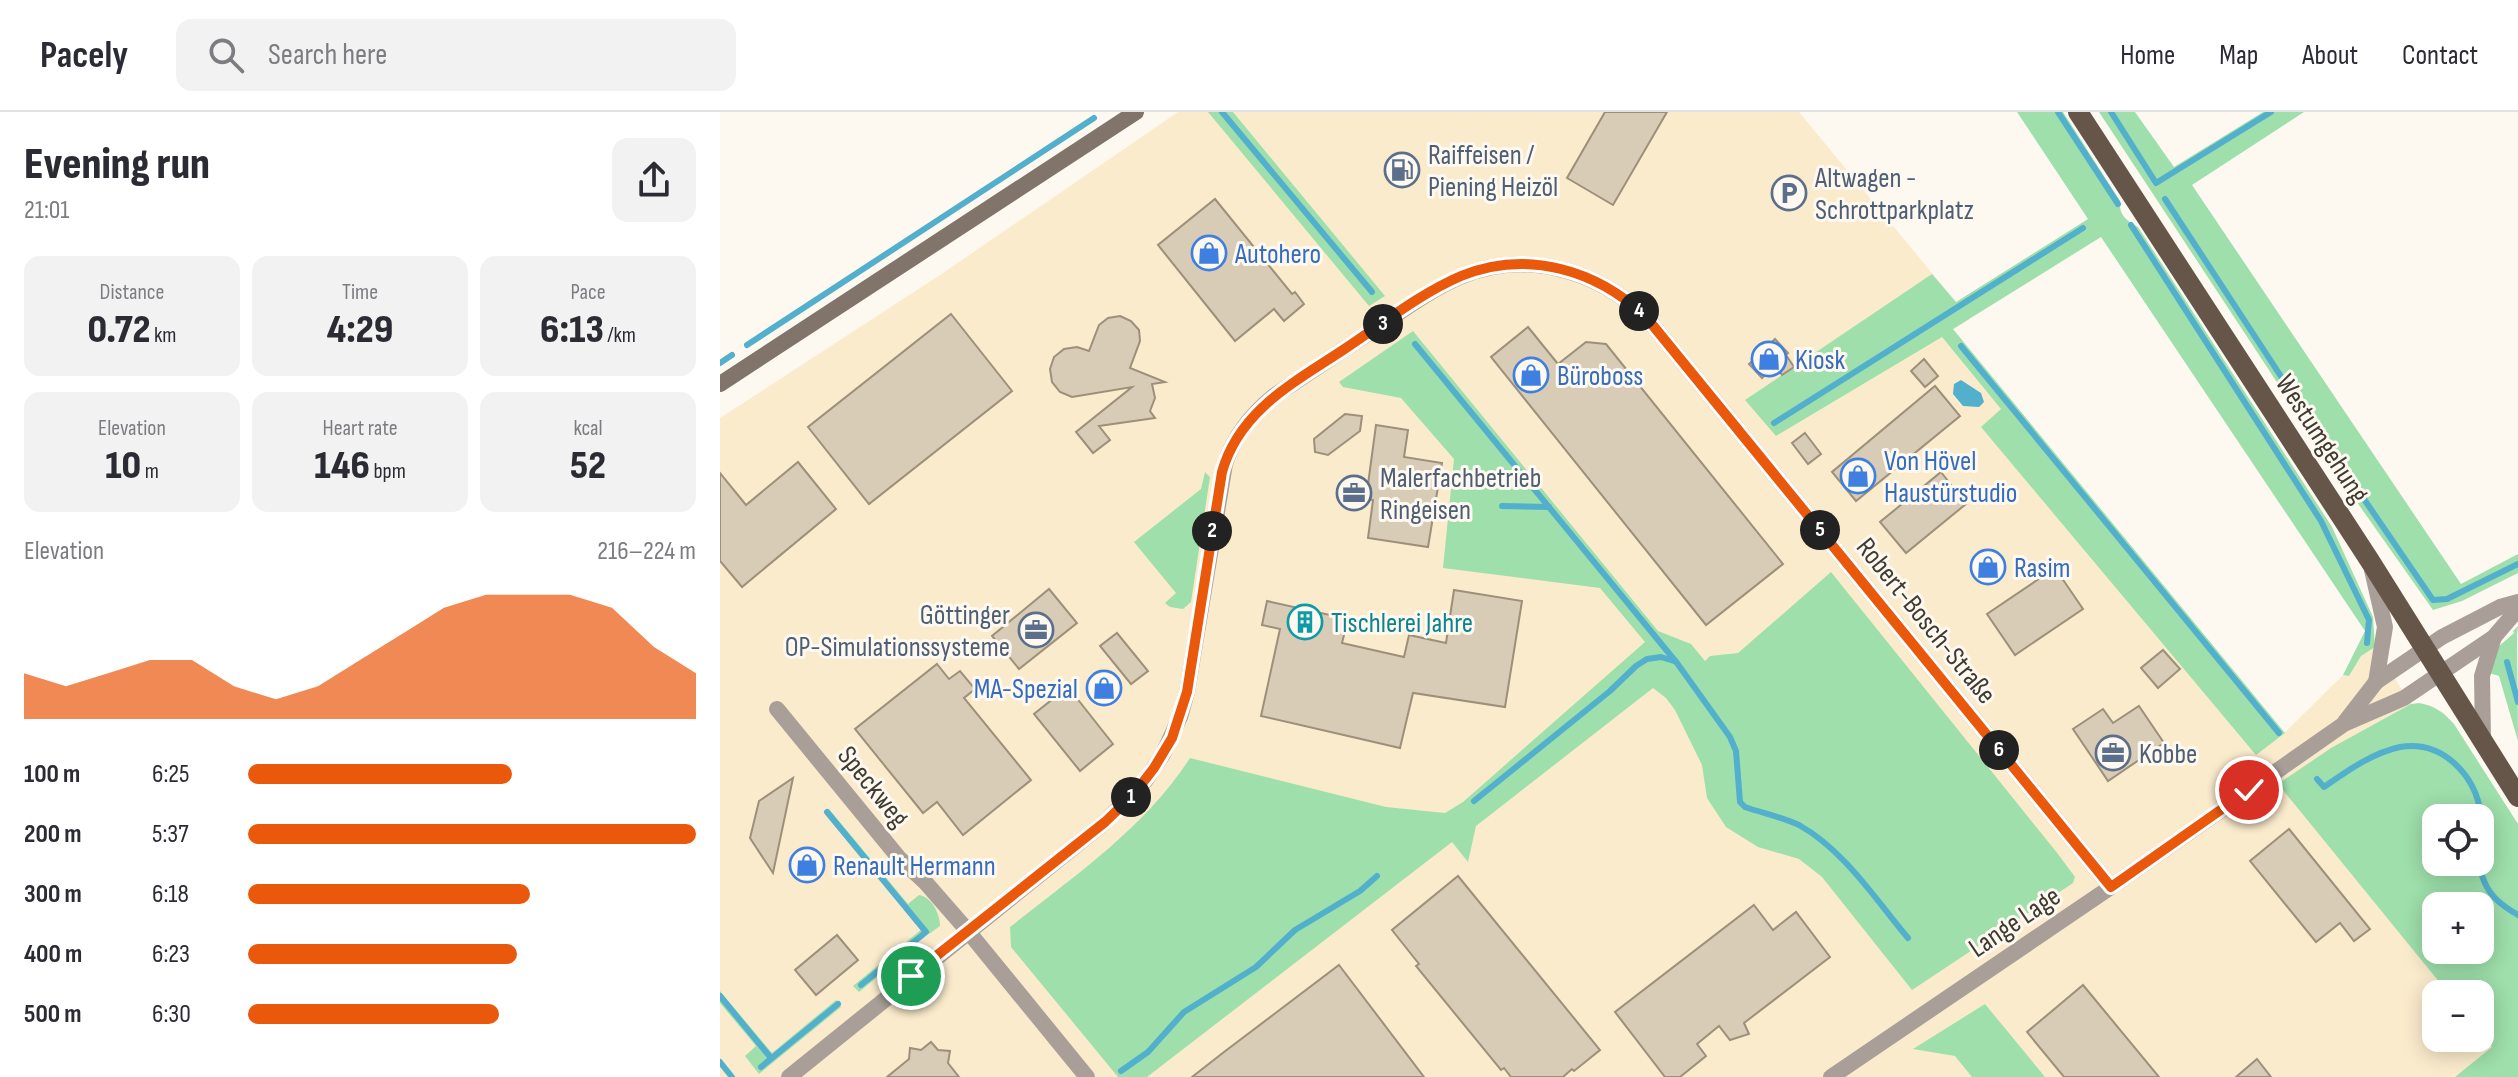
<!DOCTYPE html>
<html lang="en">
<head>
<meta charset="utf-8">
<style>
	body { margin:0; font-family:"Sofia Sans Condensed",sans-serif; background:#f2f2f3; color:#2b2b33; height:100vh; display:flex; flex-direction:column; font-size:30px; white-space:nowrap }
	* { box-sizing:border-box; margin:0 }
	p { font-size:26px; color:#7c7c81 }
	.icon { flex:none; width:44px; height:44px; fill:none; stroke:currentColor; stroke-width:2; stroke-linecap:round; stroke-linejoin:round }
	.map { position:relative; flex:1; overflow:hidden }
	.drawer { display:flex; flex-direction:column; background:#fff; width:720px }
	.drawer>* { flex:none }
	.tools { position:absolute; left:1702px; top:692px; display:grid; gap:16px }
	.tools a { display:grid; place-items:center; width:72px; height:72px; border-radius:16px; background:#fff; box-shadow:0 4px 20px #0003; font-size:40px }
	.pin { position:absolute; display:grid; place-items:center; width:68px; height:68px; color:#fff; margin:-34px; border:4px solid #fff; border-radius:50%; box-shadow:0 2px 8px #0007 }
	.km { position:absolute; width:40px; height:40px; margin:-20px; border-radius:50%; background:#222; color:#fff; font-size:22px; line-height:40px; text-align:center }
	.round { display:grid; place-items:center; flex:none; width:84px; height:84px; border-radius:16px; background:#f2f2f3 }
	.head { display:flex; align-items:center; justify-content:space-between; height:136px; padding:0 24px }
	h1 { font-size:44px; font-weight:800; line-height:60px }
	.figures { display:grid; grid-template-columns:repeat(3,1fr); gap:12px; height:136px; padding:8px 24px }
	.figures div { display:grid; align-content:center; border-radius:16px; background:#f2f2f3; text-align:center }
	.figures b { font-size:40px; font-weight:800 }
	.figures small { font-size:22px; font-weight:400 }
	.figures p { font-size:22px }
	.chart { height:224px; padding:16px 24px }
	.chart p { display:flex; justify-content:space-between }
	.chart svg { width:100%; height:144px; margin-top:8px; fill:#ea580c; opacity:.7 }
	ul { padding:0 24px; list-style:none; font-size:26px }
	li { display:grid; grid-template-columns:128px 96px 1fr; align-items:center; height:60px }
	li i { height:20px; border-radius:10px; background:#ea580c }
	header { display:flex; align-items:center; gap:48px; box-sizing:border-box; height:112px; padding:0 40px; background:#fff; border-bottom:2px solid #e1e1e2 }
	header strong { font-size:38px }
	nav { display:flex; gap:44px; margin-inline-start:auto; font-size:28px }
	.search { width:560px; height:72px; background:#f2f2f3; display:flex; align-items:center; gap:20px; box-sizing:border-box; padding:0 28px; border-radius:16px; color:#7c7c81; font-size:30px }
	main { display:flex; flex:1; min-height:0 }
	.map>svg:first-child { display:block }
	.built { fill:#fbebcd; fill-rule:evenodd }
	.green { fill:#9edfab; fill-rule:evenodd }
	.water { fill:#52b0cd }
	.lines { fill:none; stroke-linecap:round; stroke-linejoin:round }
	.stream { stroke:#52b0cd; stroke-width:6 }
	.building { fill:#d8ccb6; stroke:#9c907b; stroke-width:2 }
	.minor { stroke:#a99f98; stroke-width:16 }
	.secondary { stroke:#81746a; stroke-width:16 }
	.primary { stroke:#66564a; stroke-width:20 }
	.route-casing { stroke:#fff; stroke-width:16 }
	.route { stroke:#ea580c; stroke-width:10 }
	.labels { text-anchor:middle; stroke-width:6; stroke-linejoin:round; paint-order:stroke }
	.service-label { font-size:28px; fill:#4e5e75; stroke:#fef9f0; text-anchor:start }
	.shop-label { font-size:28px; fill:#366cbe; stroke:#fef9f0; text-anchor:start }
	.street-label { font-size:28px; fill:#403b32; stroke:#fef9f0 }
	.culture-label { font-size:28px; fill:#0d838f; stroke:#fef9f0; text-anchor:start }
</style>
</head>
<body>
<header>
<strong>Pacely</strong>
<div class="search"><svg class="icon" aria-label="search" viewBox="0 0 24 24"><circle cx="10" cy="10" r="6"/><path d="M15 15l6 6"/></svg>Search here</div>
<nav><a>Home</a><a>Map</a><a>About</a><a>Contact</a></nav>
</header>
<main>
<section class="drawer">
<div class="head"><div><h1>Evening run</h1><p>21:01</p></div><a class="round"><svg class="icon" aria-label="share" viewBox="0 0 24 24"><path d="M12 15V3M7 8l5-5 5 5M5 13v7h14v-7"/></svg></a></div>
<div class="figures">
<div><p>Distance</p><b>0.72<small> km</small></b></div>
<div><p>Time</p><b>4:29</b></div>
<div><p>Pace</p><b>6:13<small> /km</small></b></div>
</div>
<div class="figures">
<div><p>Elevation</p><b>10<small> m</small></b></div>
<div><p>Heart rate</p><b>146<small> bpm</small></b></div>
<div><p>kcal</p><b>52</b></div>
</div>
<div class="chart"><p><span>Elevation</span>216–224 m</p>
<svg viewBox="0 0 160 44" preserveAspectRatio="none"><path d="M0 44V30L10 34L20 30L30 26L40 26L50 34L60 38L70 34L80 26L90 18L100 10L110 6L120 6L130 6L140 10L150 22L160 30V44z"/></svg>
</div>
<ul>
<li><b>100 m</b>6:25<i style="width:59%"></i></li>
<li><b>200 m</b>5:37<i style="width:100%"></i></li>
<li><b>300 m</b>6:18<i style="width:63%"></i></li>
<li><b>400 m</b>6:23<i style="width:60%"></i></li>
<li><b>500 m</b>6:30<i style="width:56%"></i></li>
</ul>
</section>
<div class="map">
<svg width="1798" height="965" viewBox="0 0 1798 965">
	<rect width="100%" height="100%" fill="#fef9f0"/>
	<!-- built -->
	<path class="built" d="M 458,0 L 1079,0 L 1250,207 L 1222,225 L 1557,628 L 1623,563 L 1629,564 L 1641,544 L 1655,535 L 1691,592 L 1711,594 L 1724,601 L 1798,712 L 1798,965 L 0,965 L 0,306 L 223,161 ZM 1716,706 L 1760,706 L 1760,750 L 1716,750 ZM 1716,794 L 1760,794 L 1760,838 L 1716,838 ZM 1716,882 L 1760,882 L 1760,926 L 1716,926 Z"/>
	<!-- green -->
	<g class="green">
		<path d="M 488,0 L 513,0 L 665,184 L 649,194 Z"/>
		<path d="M 1297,0 L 1343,0 L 1400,89 C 1399,103 1405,108 1418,115 L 1612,415 L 1653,505 L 1655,535 L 1641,544 L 1629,564 L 1623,563 L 1645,519 L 1381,125 L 1233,217 L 1565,621 L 1536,643 L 1261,315 L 1281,297 L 1222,225 L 1056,324 L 1025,288 L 1212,162 L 1236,190 L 1368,107 Z"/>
		<path d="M 1379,0 L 1415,0 L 1454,55 L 1543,0 L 1584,0 L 1472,73 L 1741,472 L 1798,442 L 1798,461 L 1742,489 L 1713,498 L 1622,369 Z"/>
		<path d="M 693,219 L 938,519 L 971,532 L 985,549 L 990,544 L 1018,541 L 1111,460 L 1338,742 L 1355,765 L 1353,771 L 1192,878 L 1102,765 L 1079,747 L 1038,735 L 1006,715 L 987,686 L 982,653 L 955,598 L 946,586 L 933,576 L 756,714 L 748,750 L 732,730 L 427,965 L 398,965 L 291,835 L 290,815 C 354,764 425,716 470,646 L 666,695 L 725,701 L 743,690 L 925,530 L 880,476 L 723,456 L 734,347 L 681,286 L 623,275 L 619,270 Z"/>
		<path d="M 485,360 L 490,365 L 471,490 L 463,497 L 450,495 L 445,491 L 456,481 L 414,430 L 481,377 Z"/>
		<path d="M 1798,514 L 1797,524 L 1798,629 L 1779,564 L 1769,561 L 1777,536 L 1794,521 L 1793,519 Z"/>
		<path d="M 1699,591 C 1715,594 1723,600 1734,612 L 1798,712 L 1798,965 L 1735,965 L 1772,935 L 1760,920 L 1760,882 L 1729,882 L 1558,672 L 1611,636 L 1691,592 ZM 1716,706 L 1760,706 L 1760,750 L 1716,750 ZM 1716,794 L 1760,794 L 1760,838 L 1716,838 Z"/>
		<path d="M 109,697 L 188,792 L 199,783 C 212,785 220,802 220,814 L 209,822 L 205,819 L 185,835 L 188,840 L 139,880 L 133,874 L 202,817 L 105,701 Z"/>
		<path d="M 0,879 L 52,941 L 116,888 L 121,895 L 39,962 L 25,944 L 36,934 L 0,891 Z"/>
		<path d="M 1265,892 L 1325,965 L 1252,965 L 1235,944 L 1193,937 Z"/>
	</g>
	<!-- water -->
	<path class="water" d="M 1241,268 L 1261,281 L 1264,290 L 1259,295 L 1243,294 L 1233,282 L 1234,272 Z"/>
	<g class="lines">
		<!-- stream -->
		<g class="stream">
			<path d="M 502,0 L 652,180"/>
			<path d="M 1338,0 L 1398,92"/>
			<path d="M 1391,0 L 1436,71 L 1551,0"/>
			<path d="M 1445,87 L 1581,295 L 1713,488 L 1727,487 L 1798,452"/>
			<path d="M 1411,113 L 1601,409 L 1649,508 L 1647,531"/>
			<path d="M 695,232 L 957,551 L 1010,625 L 1016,639 L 1020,690 L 1025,695 C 1042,701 1062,705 1079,713 C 1124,738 1156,788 1188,826"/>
			<path d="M 27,233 L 374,6"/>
			<path d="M 1241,234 L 1559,621"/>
			<path d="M 0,251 L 12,243"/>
			<path d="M 1054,311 L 1363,116"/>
			<path d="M 782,394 L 829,395"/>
			<path d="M 1787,550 L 1798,590"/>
			<path d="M 1597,667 L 1604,675 C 1627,659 1652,641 1680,635 C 1723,628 1755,663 1761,702 C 1765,724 1755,748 1764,769 C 1771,786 1783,794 1798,803"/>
			<path d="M 754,689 L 890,579 L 916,554 L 927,547 L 941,545 L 954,549"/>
			<path d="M 107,700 L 206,820 L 141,873"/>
			<path d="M 0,884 L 51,946"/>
			<path d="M 0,950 L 12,965"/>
			<path d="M 41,955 L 118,892"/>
			<path d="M 401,959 L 428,940 L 464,900 L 536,855 L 575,818 L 640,779 L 657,764"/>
		</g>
	</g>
	<!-- building -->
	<g class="building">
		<path d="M 885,0 L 947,0 L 893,93 L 847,66 Z"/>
		<path d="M 683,45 L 694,61 L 680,70 L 670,54 Z"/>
		<path d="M 495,87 L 572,182 L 575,180 L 584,192 L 564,209 L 554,197 L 515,229 L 438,133 Z"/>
		<path d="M 231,202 L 292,279 L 149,392 L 88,315 Z"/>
		<path d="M 400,204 L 411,209 L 419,218 L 420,229 L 410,256 L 445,270 L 432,272 L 435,286 L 430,299 L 435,306 L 379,314 L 390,328 L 373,341 L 356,320 L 412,275 L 352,285 L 340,280 L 332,270 L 330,257 L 334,245 L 344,237 L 357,235 L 369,239 L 379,213 L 388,206 Z"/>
		<path d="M 808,215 L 838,252 L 866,230 L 886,232 L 1063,452 L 986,513 L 771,245 Z"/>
		<path d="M 1055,227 L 1068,241 L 1066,243 L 1074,255 L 1062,263 L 1055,253 L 1042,266 L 1029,252 Z"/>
		<path d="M 1204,247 L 1218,264 L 1205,275 L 1191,259 Z"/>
		<path d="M 1215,274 L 1240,304 L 1136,389 L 1112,360 Z"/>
		<path d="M 625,302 L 642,304 L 640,319 L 608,343 L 595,340 L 594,327 Z"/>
		<path d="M 656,313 L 688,318 L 684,345 L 722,351 L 708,435 L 648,426 L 653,388 L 646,387 Z"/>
		<path d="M 1085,321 L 1101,342 L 1088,352 L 1072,331 Z"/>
		<path d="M 78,350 L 116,397 L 22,475 L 0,449 L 0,361 L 26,393 Z"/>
		<path d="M 1221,360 L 1246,392 L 1186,441 L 1160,410 Z"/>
		<path d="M 1335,456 L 1363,497 L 1295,543 L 1267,502 Z"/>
		<path d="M 329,477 L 357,511 L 299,557 L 272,524 Z"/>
		<path d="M 734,478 L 802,489 L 785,595 L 693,581 L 680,636 L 541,604 L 560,517 L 542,513 L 547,489 L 628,507 L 622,531 L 684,545 L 689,523 L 726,531 Z"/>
		<path d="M 397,521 L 428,559 L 411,572 L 380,534 Z"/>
		<path d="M 1443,538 L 1460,557 L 1438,576 L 1421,556 Z"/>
		<path d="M 217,552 L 229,567 L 240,559 L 255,577 L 244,586 L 311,668 L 243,723 L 217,690 L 203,701 L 135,617 Z"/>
		<path d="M 348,575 L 393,632 L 360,659 L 314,602 Z"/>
		<path d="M 1419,594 L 1444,631 L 1388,669 L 1353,617 L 1383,597 L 1393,611 Z"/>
		<path d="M 73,666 L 53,761 L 30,726 L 39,689 Z"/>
		<path d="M 1569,717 L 1650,817 L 1634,829 L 1620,811 L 1596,830 L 1530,749 Z"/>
		<path d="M 738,764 L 880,938 L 854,959 L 852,957 L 843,965 L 791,965 L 784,956 L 781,958 L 696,854 L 699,852 L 672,818 Z"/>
		<path d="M 1034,793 L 1053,818 L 1076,800 L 1110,845 L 1024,911 L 1029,922 L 1010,928 L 999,914 L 977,932 L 986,944 L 960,965 L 945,965 L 895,900 Z"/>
		<path d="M 117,823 L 138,848 L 96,883 L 75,858 Z"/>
		<path d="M 619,853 L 704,965 L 472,965 L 504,940 Z"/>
		<path d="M 1363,873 L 1439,965 L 1344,965 L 1307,920 Z"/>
		<path d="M 211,930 L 218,938 L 230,939 L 228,951 L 239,965 L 167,965 L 189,947 L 190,936 L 201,938 Z"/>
		<path d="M 1537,947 L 1551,965 L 1516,965 Z"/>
	</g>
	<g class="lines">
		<!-- minor -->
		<g class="minor">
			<path d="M 1652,458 L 1665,515 L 1656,570"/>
			<path d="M 57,597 L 179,746 L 206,771 L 247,818 L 367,965"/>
			<path d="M 1625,610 L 1656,570 L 1722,525 L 1780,495 L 1798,490"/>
			<path d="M 1763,627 L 1762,564 L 1774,525"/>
			<path d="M 69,965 L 385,710 L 425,669 L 443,642 L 460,605 L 467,580 L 505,352 C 514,324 532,302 554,284 C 588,261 622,239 656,216 C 683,198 710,178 740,165 C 805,137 877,158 926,205 L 1391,775"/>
			<path d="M 1111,965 L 1391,775 L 1624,612 L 1684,586 L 1774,525 L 1798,497"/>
		</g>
		<!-- secondary -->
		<path class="secondary" d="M 0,272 L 416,0"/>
		<!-- primary -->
		<path class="primary" d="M 1358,0 L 1650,449 L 1798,685"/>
	</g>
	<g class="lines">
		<!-- route casing -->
		<g class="route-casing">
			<path id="route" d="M 191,864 L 385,710 L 414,682 L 434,656 L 452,626 L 467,580 L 502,360 C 519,299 573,271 623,238 C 661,213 699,182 741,164 C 807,137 877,158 926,205 L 1391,775 L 1529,678"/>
		</g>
		<!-- route -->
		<use href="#route" class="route"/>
	</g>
	<!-- icons -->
	<defs>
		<g id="fuel-ring" transform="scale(1.8)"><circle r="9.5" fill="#fef9f0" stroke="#5c6f8a" stroke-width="1.5"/><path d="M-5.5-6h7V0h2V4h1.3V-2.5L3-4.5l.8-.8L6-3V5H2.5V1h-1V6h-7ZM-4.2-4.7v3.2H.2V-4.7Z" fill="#5c6f8a"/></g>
		<g id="parking-ring" transform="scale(1.8)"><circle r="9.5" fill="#fef9f0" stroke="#5c6f8a" stroke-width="1.5"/><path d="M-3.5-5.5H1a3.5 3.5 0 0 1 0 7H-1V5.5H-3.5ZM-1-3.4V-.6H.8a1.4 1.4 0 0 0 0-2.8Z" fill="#5c6f8a"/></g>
		<g id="shop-ring" transform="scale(1.8)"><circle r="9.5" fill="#fef9f0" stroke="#3f7fe0" stroke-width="1.5"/><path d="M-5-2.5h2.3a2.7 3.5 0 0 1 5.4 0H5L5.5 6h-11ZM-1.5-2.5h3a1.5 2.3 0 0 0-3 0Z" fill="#3f7fe0"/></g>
		<g id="office-ring" transform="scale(1.8)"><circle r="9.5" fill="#fef9f0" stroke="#5c6f8a" stroke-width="1.5"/><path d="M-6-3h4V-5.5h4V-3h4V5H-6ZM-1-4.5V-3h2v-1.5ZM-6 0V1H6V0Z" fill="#5c6f8a"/></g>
		<g id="building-ring" transform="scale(1.8)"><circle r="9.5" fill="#fef9f0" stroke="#0f9aa8" stroke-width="1.5"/><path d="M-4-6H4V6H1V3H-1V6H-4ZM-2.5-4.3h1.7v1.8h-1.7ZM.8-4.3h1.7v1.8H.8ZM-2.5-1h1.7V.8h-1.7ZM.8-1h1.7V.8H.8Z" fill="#0f9aa8"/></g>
	</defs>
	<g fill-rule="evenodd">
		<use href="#fuel-ring" x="682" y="58"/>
		<use href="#parking-ring" x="1069" y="81"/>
		<use href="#shop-ring" x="489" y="141"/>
		<use href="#shop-ring" x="1049" y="247"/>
		<use href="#shop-ring" x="811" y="263"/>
		<use href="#shop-ring" x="1138" y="364"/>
		<use href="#office-ring" x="634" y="381"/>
		<use href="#shop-ring" x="1268" y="455"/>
		<use href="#building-ring" x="585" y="510"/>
		<use href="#office-ring" x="316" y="518"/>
		<use href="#shop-ring" x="384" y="576"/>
		<use href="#office-ring" x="1393" y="641"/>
		<use href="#shop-ring" x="87" y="753"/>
	</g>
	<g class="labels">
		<!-- service labels -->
		<g class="service-label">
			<text x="708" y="52">Raiffeisen /<tspan x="708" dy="32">Piening Heizöl</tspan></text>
			<text x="1095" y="75">Altwagen -<tspan x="1095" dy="32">Schrottparkplatz</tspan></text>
			<text x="660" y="375">Malerfachbetrieb<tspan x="660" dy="32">Ringeisen</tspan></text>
			<text x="290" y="512" text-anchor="end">Göttinger<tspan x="290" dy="32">OP-Simulationssysteme</tspan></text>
			<text x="1419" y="651">Kobbe</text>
		</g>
		<!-- shop labels -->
		<g class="shop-label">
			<text x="515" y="151">Autohero</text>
			<text x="1075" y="257">Kiosk</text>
			<text x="837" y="273">Büroboss</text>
			<text x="1164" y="358">Von Hövel<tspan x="1164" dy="32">Haustürstudio</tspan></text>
			<text x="1294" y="465">Rasim</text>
			<text x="358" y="586" text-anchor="end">MA-Spezial</text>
			<text x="113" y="763">Renault Hermann</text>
		</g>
		<!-- street labels -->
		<g class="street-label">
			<text transform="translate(1603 326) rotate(57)" y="10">Westumgehung</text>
			<text transform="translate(1207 508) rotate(51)" y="10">Robert-Bosch-Straße</text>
			<text transform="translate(154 674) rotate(51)" y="10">Speckweg</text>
			<text transform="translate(1294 809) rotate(-34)" y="10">Lange Lage</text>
		</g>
		<!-- culture labels -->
		<g class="culture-label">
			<text x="611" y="520">Tischlerei Jahre</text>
		</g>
	</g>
</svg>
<div class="tools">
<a><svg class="icon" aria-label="locate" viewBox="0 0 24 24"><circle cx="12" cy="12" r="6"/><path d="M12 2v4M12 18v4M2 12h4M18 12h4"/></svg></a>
<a>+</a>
<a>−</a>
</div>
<div class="pin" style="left:191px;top:864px;background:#1e9e55"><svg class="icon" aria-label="arrive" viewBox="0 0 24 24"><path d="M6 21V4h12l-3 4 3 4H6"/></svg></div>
<div class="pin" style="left:1529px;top:678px;background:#d93025"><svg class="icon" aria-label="check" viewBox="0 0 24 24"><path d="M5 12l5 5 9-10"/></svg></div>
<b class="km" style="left:411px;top:685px">1</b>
<b class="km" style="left:492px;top:419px">2</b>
<b class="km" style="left:663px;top:212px">3</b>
<b class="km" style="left:919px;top:199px">4</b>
<b class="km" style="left:1100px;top:418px">5</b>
<b class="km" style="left:1279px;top:638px">6</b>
</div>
</main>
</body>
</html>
